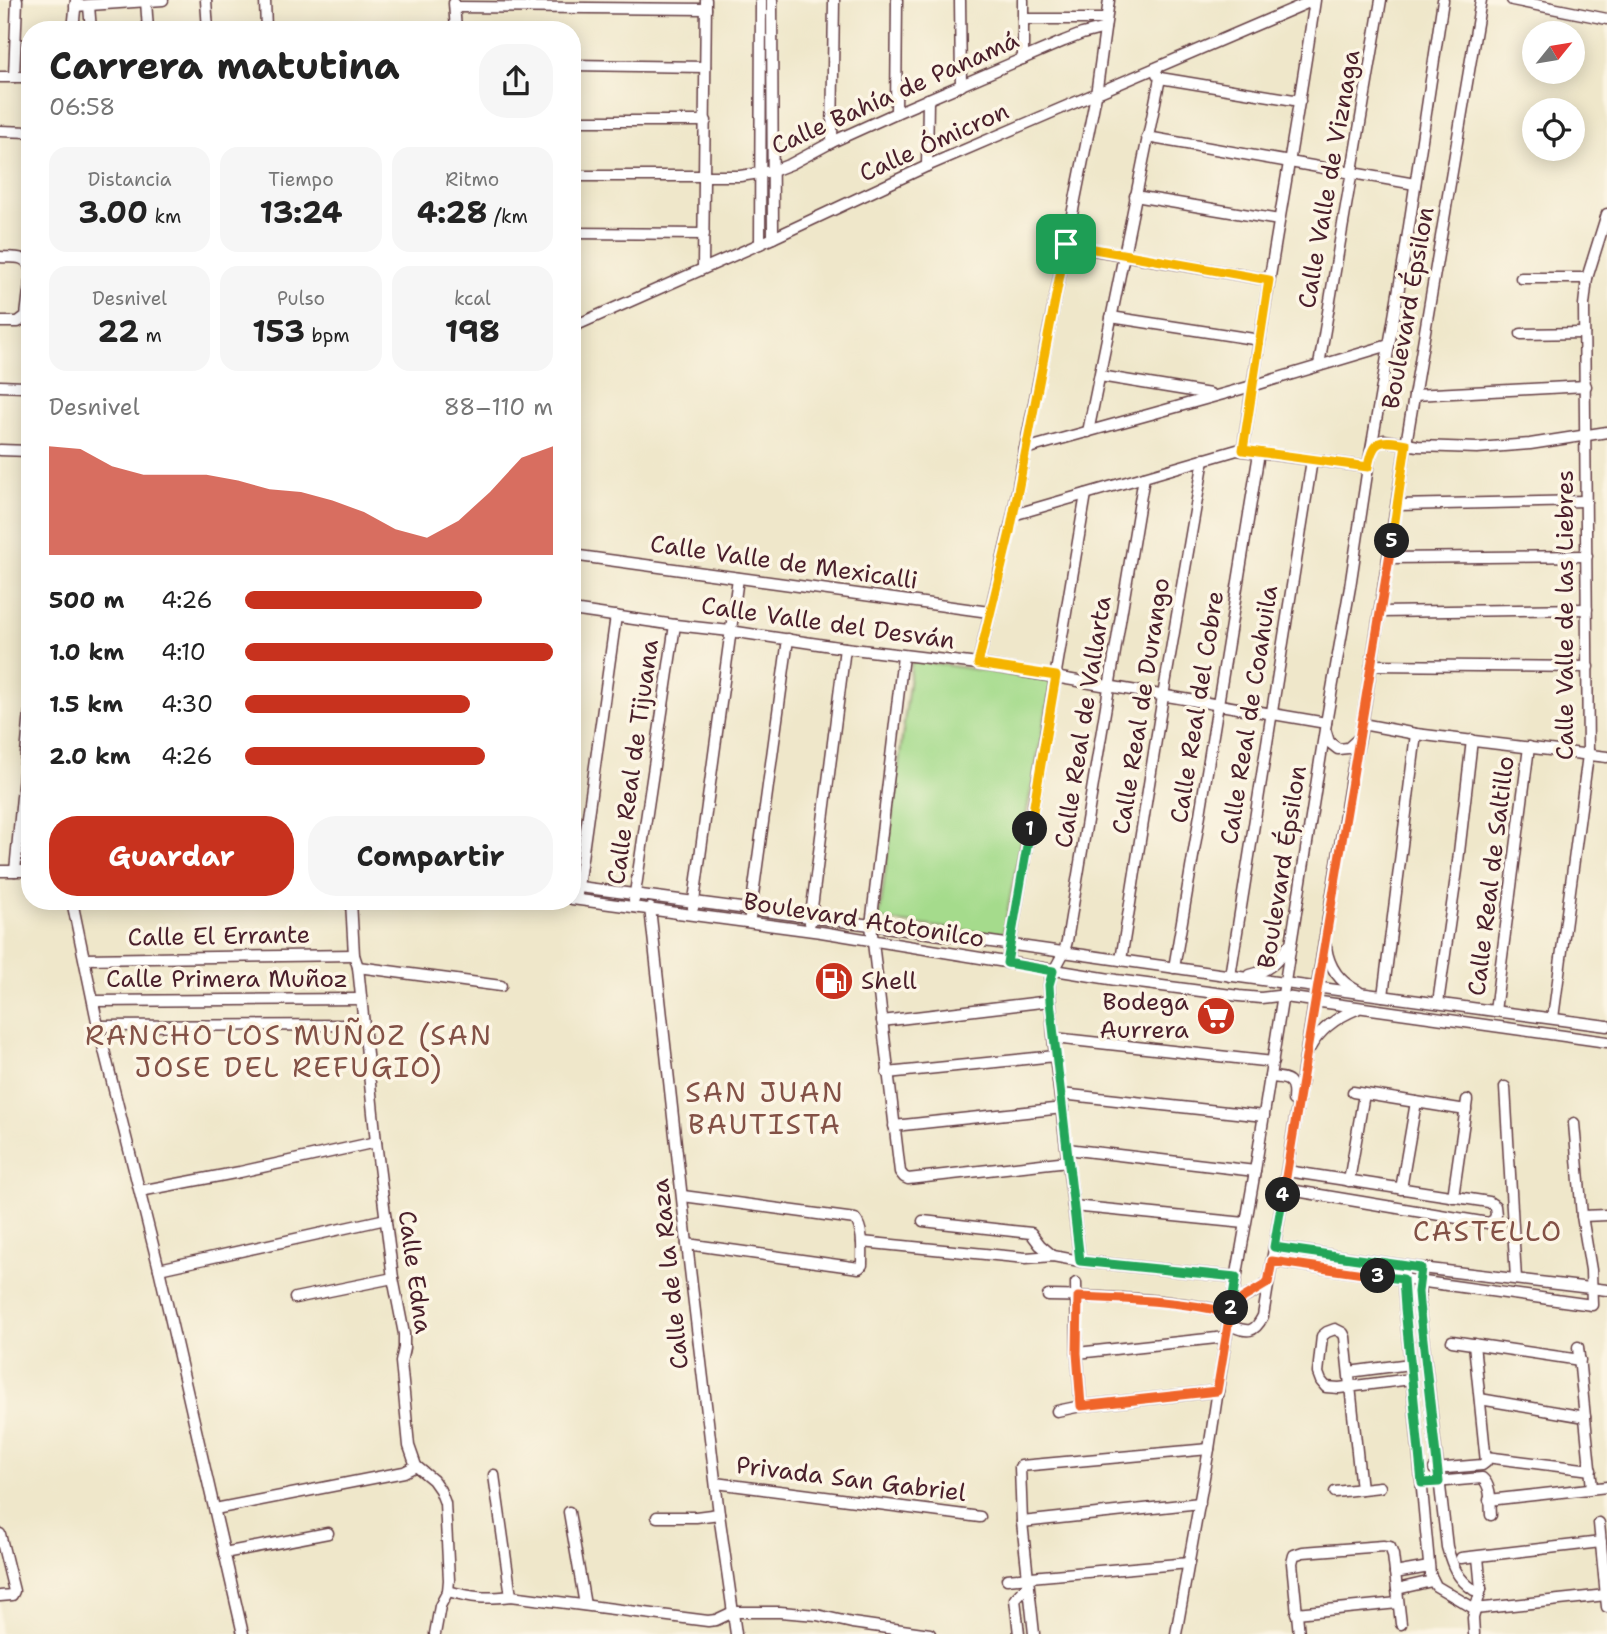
<!DOCTYPE html>
<html lang="es">
<head>
<meta charset="utf-8">
<style>
	body { margin:0; font-family:"Shantell Sans",sans-serif; background:#f6f6f6; color:#222; height:100vh; display:flex; flex-direction:column; font-size:26px; white-space:nowrap }
	* { box-sizing:border-box; margin:0 }
	p { font-size:23px; color:#767676 }
	.icon { flex:none; width:38px; height:38px; fill:none; stroke:currentColor; stroke-width:2; stroke-linecap:round; stroke-linejoin:round }
	.map { position:relative; flex:1; overflow:hidden }
	.drawer { position:absolute; left:21px; top:21px; width:560px; height:889px; display:flex; flex-direction:column; background:#fff; border-radius:28px; box-shadow:0 4px 18px #0003 }
	.drawer>* { flex:none }
	.needle { width:46px; rotate:60deg }
	.buttons { position:absolute; left:1522px; top:21px; display:grid; gap:14px }
	.buttons a { display:grid; place-items:center; width:63px; height:63px; border-radius:50%; background:#fff; box-shadow:0 4px 18px #0003; font-size:35px }
	.pin { position:absolute; display:grid; place-items:center; width:60px; height:60px; color:#fff; margin:-30px; border-radius:14px; box-shadow:0 4px 10px #0006 }
	.km { position:absolute; width:35px; height:35px; margin:-18px; border-radius:50%; background:#222; color:#fff; font-size:19px; line-height:35px; text-align:center }
	.round { display:grid; place-items:center; flex:none; width:74px; height:74px; border-radius:28px; background:#f6f6f6 }
	.overview { display:flex; align-items:center; justify-content:space-between; height:119px; padding:0 28px }
	h1 { font-size:38px; font-weight:700; line-height:52px }
	.metrics { display:grid; grid-template-columns:repeat(3,1fr); gap:10px; height:119px; padding:7px 28px }
	.metrics div { display:grid; align-content:center; border-radius:18px; background:#f6f6f6; text-align:center }
	.metrics b { font-size:30px; font-weight:700 }
	.metrics small { font-size:19px; font-weight:400 }
	.metrics p { font-size:19px }
	.chart { height:196px; padding:14px 28px }
	.chart p { display:flex; justify-content:space-between }
	.chart svg { width:100%; height:126px; margin-top:7px; fill:#c8321e; opacity:.7 }
	.primary-button { display:flex; gap:14px; margin-top:auto; padding:14px 28px }
	.primary-button a { flex:1; height:80px; border-radius:28px; background:#c8321e; color:#fff; font-size:28px; font-weight:700; line-height:80px; text-align:center }
	.primary-button a+a { background:#f6f6f6; color:#222 }
	ul { padding:0 28px; list-style:none; font-size:23px }
	li { display:grid; grid-template-columns:112px 84px 1fr; align-items:center; height:52px }
	li i { height:18px; border-radius:9px; background:#c8321e }
	.map>svg:first-child { display:block }
	.green { fill:#a5db8c; stroke:#787d5c; stroke-width:2 }
	.lines { fill:none; stroke-linecap:round; stroke-linejoin:round }
	.minor-casing { stroke:#633d43; stroke-width:13 }
	.minor { stroke:#fff; stroke-width:10 }
	.split-1-casing { stroke:#fff; stroke-width:14 }
	.split-2-casing { stroke:#fff; stroke-width:14 }
	.split-3-casing { stroke:#fff; stroke-width:14 }
	.split-4-casing { stroke:#fff; stroke-width:14 }
	.split-5-casing { stroke:#fff; stroke-width:14 }
	.split-6-casing { stroke:#fff; stroke-width:14 }
	.split-1 { stroke:#f5b400; stroke-width:9 }
	.split-2 { stroke:#22a559; stroke-width:9 }
	.split-3 { stroke:#f0652b; stroke-width:9 }
	.split-4 { stroke:#22a559; stroke-width:9 }
	.split-5 { stroke:#f0652b; stroke-width:9 }
	.split-6 { stroke:#f5b400; stroke-width:9 }
	.labels { text-anchor:middle; stroke-width:7; stroke-linejoin:round; paint-order:stroke }
	.street-label { font-size:24px; fill:#4a1f2b; stroke:#fcf5e5 }
	.poi-label { font-size:24px; fill:#4a1f2b; stroke:#fcf5e5; text-anchor:start }
	.quarter-label { font-size:28px; letter-spacing:2px; fill:#835146; stroke:#fcf5e5 }
</style>
</head>
<body>
<div class="map">
<svg width="1607" height="1634" viewBox="0 0 1607 1634">
	<rect width="100%" height="100%" fill="#fcf5e5"/>
	<filter id="ink" filterUnits="userSpaceOnUse"><feTurbulence type="fractalNoise" baseFrequency=".0143" numOctaves="2"/><feDisplacementMap in="SourceGraphic" scale="14" xChannelSelector="R" yChannelSelector="G"/><feConvolveMatrix kernelMatrix="1 2 1 2 8 2 1 2 1" color-interpolation-filters="sRGB"/></filter>
	<filter id="wash" filterUnits="userSpaceOnUse"><feTurbulence type="fractalNoise" baseFrequency=".00686" numOctaves="4" result="noise"/><feDisplacementMap in="SourceGraphic" scale="28" xChannelSelector="R" yChannelSelector="G"/><feGaussianBlur stdDeviation="1.57" result="paint"/><feColorMatrix in="noise" values="0 0 0 0 0 0 0 0 0 0 0 0 0 0 0 0 0 1.4 0 .05"/><feComposite in="paint" operator="in"/></filter>
	<g filter="url(#wash)">
		<rect width="100%" height="100%" fill="#efe7ca"/>
		<!-- green -->
		<path class="green" d="M 912,660 L 1052,681 L 1003,935 L 879,920 Z"/>
	</g>
	<g filter="url(#ink)">
		<g class="lines">
			<!-- minor casing -->
			<g class="minor-casing">
				<g id="minor">
					<path d="M 206,0 L 208,30"/>
					<path d="M 265,0 L 266,30"/>
					<path d="M 772,0 L 773,238"/>
					<path d="M 960,0 L 961,86"/>
					<path d="M 1512,0 L 1607,19"/>
					<path d="M 146,1 L 148,30"/>
					<path d="M 454,3 L 456,30"/>
					<path d="M 75,6 L 163,0"/>
					<path d="M 89,6 L 91,30"/>
					<path d="M 455,7 L 706,9"/>
					<path d="M 1023,19 L 1106,19"/>
					<path d="M 73,30 L 76,0"/>
					<path d="M 1023,59 L 1023,0"/>
					<path d="M 572,65 L 705,67"/>
					<path d="M 1157,74 L 1160,78 L 1300,101"/>
					<path d="M 0,77 L 30,77"/>
					<path d="M 14,77 L 17,0"/>
					<path d="M 896,113 L 897,0"/>
					<path d="M 572,121 L 706,121"/>
					<path d="M 0,131 L 30,132"/>
					<path d="M 1147,137 L 1415,184"/>
					<path d="M 832,142 L 834,0"/>
					<path d="M 927,166 L 928,99"/>
					<path d="M 572,176 L 740,176 L 773,171 L 791,164 L 832,142 L 896,113 L 1064,41 L 1082,34 L 1105,28"/>
					<path d="M 1135,196 L 1279,220"/>
					<path d="M 572,233 L 704,234"/>
					<path d="M 760,244 L 761,0"/>
					<path d="M 1066,245 L 1269,280"/>
					<path d="M 0,257 C 12,258 25,254 30,268"/>
					<path d="M 703,268 L 706,0"/>
					<path d="M 1521,278 L 1587,278"/>
					<path d="M 1111,317 L 1260,340"/>
					<path d="M 0,322 L 18,322 L 26,316 L 30,282"/>
					<path d="M 572,327 L 773,238 L 927,166 L 1314,0"/>
					<path d="M 1521,334 L 1584,333"/>
					<path d="M 1319,365 L 1381,0"/>
					<path d="M 1100,376 L 1210,394"/>
					<path d="M 0,386 L 24,387"/>
					<path d="M 1414,395 L 1586,386"/>
					<path d="M 1088,432 L 1160,78"/>
					<path d="M 1025,449 L 1252,386 L 1389,345"/>
					<path d="M 0,450 L 30,451"/>
					<path d="M 1243,450 C 1264,299 1293,150 1315,0"/>
					<path d="M 1371,451 L 1379,442 L 1384,440 L 1418,446 L 1477,448 L 1530,444 L 1607,432"/>
					<path d="M 1397,505 L 1586,501"/>
					<path d="M 1013,515 L 1237,450 L 1368,467"/>
					<path d="M 572,555 L 989,612"/>
					<path d="M 1389,558 L 1587,556"/>
					<path d="M 572,610 L 675,625 L 730,631 L 845,648 L 978,664 L 1326,723"/>
					<path d="M 1380,612 L 1587,609"/>
					<path d="M 903,656 L 871,925 L 900,1172 L 904,1177 L 908,1179 L 1068,1161"/>
					<path d="M 978,664 L 1013,515 L 1025,449 L 1096,95 L 1109,0"/>
					<path d="M 1371,665 L 1588,667"/>
					<path d="M 1362,724 L 1416,734 L 1607,757"/>
					<path d="M 1326,732 L 1329,742 L 1338,749 L 1348,748 L 1358,739"/>
					<path d="M 0,871 L 30,871"/>
					<path d="M 15,871 L 30,712"/>
					<path d="M 572,886 L 871,925 L 1240,977 L 1607,1026"/>
					<path d="M 577,894 L 616,616"/>
					<path d="M 572,899 L 821,932 L 1116,980 L 1239,996 L 1261,998 L 1278,996 L 1607,1042"/>
					<path d="M 634,900 L 675,625"/>
					<path d="M 72,901 L 98,1026 L 159,1269 L 243,1634"/>
					<path d="M 351,901 L 354,955 L 358,967 L 376,1142 L 393,1278 L 404,1334 L 404,1348 L 401,1362 L 409,1446 L 416,1466 L 433,1480 L 440,1490 L 445,1503 L 449,1580 L 448,1591 L 440,1606 L 435,1634"/>
					<path d="M 650,908 L 687,1244 L 719,1514 L 736,1634"/>
					<path d="M 693,908 L 738,578"/>
					<path d="M 750,917 L 788,639"/>
					<path d="M 810,923 L 845,648"/>
					<path d="M 1326,947 C 1329,968 1339,982 1358,991"/>
					<path d="M 85,959 L 354,955"/>
					<path d="M 1121,960 L 1163,696 L 1204,459"/>
					<path d="M 1007,963 L 1086,494"/>
					<path d="M 358,967 L 501,986"/>
					<path d="M 1174,968 L 1197,833 L 1259,453"/>
					<path d="M 1250,975 C 1268,971 1278,962 1288,946"/>
					<path d="M 1230,976 L 1312,460"/>
					<path d="M 1383,996 L 1416,734"/>
					<path d="M 93,1001 L 361,999"/>
					<path d="M 1438,1003 L 1457,870 L 1472,740"/>
					<path d="M 1495,1011 L 1529,747"/>
					<path d="M 1553,1018 L 1588,755 L 1584,305 L 1587,278 L 1607,214"/>
					<path d="M 882,1021 L 1050,1001"/>
					<path d="M 98,1026 L 363,1025"/>
					<path d="M 1054,1038 L 1273,1062"/>
					<path d="M 1309,1049 C 1320,1029 1337,1017 1357,1009"/>
					<path d="M 887,1073 L 1055,1056"/>
					<path d="M 1270,1077 C 1289,1078 1295,1080 1293,1100"/>
					<path d="M 1505,1087 L 1516,1279"/>
					<path d="M 1353,1092 L 1466,1110"/>
					<path d="M 1061,1094 L 1264,1116"/>
					<path d="M 894,1126 L 1063,1108"/>
					<path d="M 1067,1149 L 1255,1171"/>
					<path d="M 1349,1181 L 1364,1094"/>
					<path d="M 1284,1189 L 1488,1223 L 1494,1220 L 1496,1215 L 1495,1206 L 1489,1202 L 1287,1171"/>
					<path d="M 1401,1189 L 1416,1102"/>
					<path d="M 140,1191 L 240,1172 L 376,1142"/>
					<path d="M 683,1196 L 855,1219 C 864,1230 862,1251 862,1265 L 859,1268 L 687,1244"/>
					<path d="M 1453,1197 L 1467,1100"/>
					<path d="M 1073,1206 L 1245,1223"/>
					<path d="M 1582,1216 L 1607,1215"/>
					<path d="M 923,1221 L 1031,1233 L 1040,1245 L 1053,1256"/>
					<path d="M 862,1242 L 1026,1258 L 1053,1256 L 1080,1261 L 1236,1277"/>
					<path d="M 1274,1247 L 1421,1268 L 1607,1290"/>
					<path d="M 1080,1261 L 1055,1056 L 1049,985 L 1051,976 L 1064,952 L 1067,941 L 1144,477"/>
					<path d="M 1272,1261 L 1592,1305 L 1591,1270 L 1582,1216 L 1574,1123"/>
					<path d="M 1405,1266 L 1403,1279 L 1405,1308 L 1430,1574 L 1436,1586 L 1475,1609"/>
					<path d="M 1421,1268 L 1419,1304 L 1447,1547 C 1452,1565 1457,1579 1474,1590 L 1481,1589"/>
					<path d="M 159,1269 L 386,1219"/>
					<path d="M 1076,1283 L 1077,1353 L 1081,1406"/>
					<path d="M 1048,1296 C 1109,1297 1171,1298 1230,1313"/>
					<path d="M 295,1298 L 393,1278"/>
					<path d="M 1232,1311 L 1243,1298 L 1260,1289 L 1268,1283"/>
					<path d="M 1228,1325 C 1246,1331 1253,1336 1263,1316 L 1351,778 L 1360,737 L 1406,444 L 1481,0"/>
					<path d="M 1452,1341 L 1580,1360"/>
					<path d="M 1578,1347 L 1592,1488"/>
					<path d="M 1077,1353 L 1226,1337"/>
					<path d="M 1349,1372 L 1410,1364"/>
					<path d="M 1480,1399 L 1585,1417"/>
					<path d="M 1057,1411 L 1081,1406 L 1218,1391"/>
					<path d="M 1486,1457 L 1591,1470"/>
					<path d="M 1434,1469 L 1482,1465 L 1486,1462 L 1474,1344"/>
					<path d="M 494,1475 L 511,1596"/>
					<path d="M 1435,1482 L 1482,1478 C 1492,1486 1490,1503 1491,1515"/>
					<path d="M 716,1483 L 980,1517"/>
					<path d="M 1361,1489 L 1350,1386 L 1345,1337 L 1343,1333 L 1335,1329 L 1327,1332 L 1322,1336 L 1318,1373 L 1321,1381 L 1326,1387 L 1339,1388 L 1411,1379"/>
					<path d="M 1335,1492 L 1380,1487"/>
					<path d="M 1489,1500 L 1607,1487"/>
					<path d="M 215,1509 L 404,1472 L 416,1466"/>
					<path d="M 569,1512 L 585,1605"/>
					<path d="M 657,1517 L 696,1517 L 719,1514"/>
					<path d="M 1022,1522 L 1200,1503"/>
					<path d="M 1599,1523 L 1607,1607"/>
					<path d="M 0,1534 L 14,1591 L 12,1595 L 0,1596"/>
					<path d="M 224,1553 L 328,1533"/>
					<path d="M 1461,1558 L 1601,1542"/>
					<path d="M 1395,1573 L 1429,1567"/>
					<path d="M 1007,1579 L 1189,1563"/>
					<path d="M 1397,1589 L 1432,1581"/>
					<path d="M 448,1591 C 473,1598 485,1599 511,1596 L 708,1621 L 716,1620 L 733,1612 L 780,1612 L 817,1615 L 852,1623 L 930,1634"/>
					<path d="M 1475,1609 L 1606,1595"/>
					<path d="M 1296,1613 L 1398,1603"/>
					<path d="M 1019,1634 L 1015,1599 L 1028,1585"/>
					<path d="M 1034,1634 L 1022,1522 L 1020,1467 L 1021,1466 L 1209,1449"/>
					<path d="M 1176,1634 L 1209,1449 L 1226,1337 L 1255,1171 L 1326,723 L 1350,587 L 1368,467 L 1405,253 L 1443,0"/>
					<path d="M 1299,1634 L 1292,1563 L 1294,1555 L 1303,1552 L 1383,1546 L 1390,1547 L 1393,1555 L 1401,1624"/>
					<path d="M 1474,1634 L 1473,1618 L 1481,1589 L 1478,1557"/>
				</g>
			</g>
			<!-- minor -->
			<use href="#minor" class="minor"/>
		</g>
	</g>
	<g class="lines" filter="url(#ink)">
		<!-- split-1 casing -->
		<g class="split-1-casing">
			<path id="split-1" d="M 1030,829 L 1056,676 L 978,664 L 1010,532 L 1066,244"/>
		</g>
		<!-- split-2 casing -->
		<g class="split-2-casing">
			<path id="split-2" d="M 1030,829 L 1007,963 L 1053,971 L 1049,985 L 1050,1001 L 1080,1261 L 1236,1277 L 1231,1308"/>
		</g>
		<!-- split-3 casing -->
		<g class="split-3-casing">
			<path id="split-3" d="M 1231,1308 C 1226,1335 1222,1363 1217,1391 L 1081,1406 L 1077,1353 L 1078,1297 C 1129,1299 1180,1301 1230,1313 L 1243,1298 L 1268,1283 L 1272,1261 L 1378,1276"/>
		</g>
		<!-- split-4 casing -->
		<g class="split-4-casing">
			<path id="split-4" d="M 1283,1195 L 1274,1247 L 1421,1268 L 1418,1292 L 1419,1304 L 1439,1482 L 1422,1483 L 1405,1308 L 1403,1279 L 1378,1276"/>
		</g>
		<!-- split-5 casing -->
		<g class="split-5-casing">
			<path id="split-5" d="M 1283,1195 L 1392,541"/>
		</g>
		<!-- split-6 casing -->
		<g class="split-6-casing">
			<path id="split-6" d="M 1066,244 L 1269,280 L 1243,450 L 1368,467 C 1373,439 1380,439 1406,444 L 1392,541"/>
		</g>
		<!-- split-1 -->
		<use href="#split-1" class="split-1"/>
		<!-- split-2 -->
		<use href="#split-2" class="split-2"/>
		<!-- split-3 -->
		<use href="#split-3" class="split-3"/>
		<!-- split-4 -->
		<use href="#split-4" class="split-4"/>
		<!-- split-5 -->
		<use href="#split-5" class="split-5"/>
		<!-- split-6 -->
		<use href="#split-6" class="split-6"/>
	</g>
	<!-- icons -->
	<defs>
		<g id="fuel-disc" transform="scale(2.0125)"><circle r="9.5" fill="#c8321e" stroke="#fcf5e5"/><path d="M-5.5-6h7V0h2V4h1.3V-2.5L3-4.5l.8-.8L6-3V5H2.5V1h-1V6h-7ZM-4.2-4.7v3.2H.2V-4.7Z" fill="#fff"/></g>
		<g id="supermarket-disc" transform="scale(2.0125)"><circle r="9.5" fill="#c8321e" stroke="#fcf5e5"/><path d="M-6-5.5h2.5l.6 2H6L4.5 2H-2.5L-4.4-4H-6ZM-1.5 3.2a1.3 1.3 0 1 0 .1 0ZM3 3.2a1.3 1.3 0 1 0 .1 0Z" fill="#fff"/></g>
	</defs>
	<g fill-rule="evenodd">
		<use href="#fuel-disc" x="834" y="981"/>
		<use href="#supermarket-disc" x="1216" y="1016"/>
	</g>
	<g class="labels">
		<!-- street labels -->
		<g class="street-label">
			<text transform="translate(895 93) rotate(-24)" y="8">Calle Bahía de Panamá</text>
			<text transform="translate(934 142) rotate(-24)" y="8">Calle Ómicron</text>
			<text transform="translate(1329 179) rotate(-80)" y="8">Calle Valle de Viznaga</text>
			<text transform="translate(1408 308) rotate(-80)" y="8">Boulevard Épsilon</text>
			<text transform="translate(784 562) rotate(8)" y="8">Calle Valle de Mexicalli</text>
			<text transform="translate(1565 615) rotate(-90)" y="8">Calle Valle de las Liebres</text>
			<text transform="translate(828 623) rotate(8)" y="8">Calle Valle del Desván</text>
			<text transform="translate(1141 706) rotate(-81)" y="8">Calle Real de Durango</text>
			<text transform="translate(1197 707) rotate(-81)" y="8">Calle Real del Cobre</text>
			<text transform="translate(1249 715) rotate(-81)" y="8">Calle Real de Coahuila</text>
			<text transform="translate(1083 722) rotate(-81)" y="8">Calle Real de Vallarta</text>
			<text transform="translate(633 762) rotate(-82)" y="8">Calle Real de Tijuana</text>
			<text transform="translate(1282 867) rotate(-81)" y="8">Boulevard Épsilon</text>
			<text transform="translate(1491 876) rotate(-83)" y="8">Calle Real de Saltillo</text>
			<text transform="translate(864 920) rotate(9)" y="8">Boulevard Atotonilco</text>
			<text transform="translate(219 936) rotate(-1)" y="8">Calle El Errante</text>
			<text x="227" y="987">Calle Primera Muñoz</text>
			<text transform="translate(415 1272) rotate(82)" y="8">Calle Edna</text>
			<text transform="translate(670 1274) rotate(-96)" y="8">Calle de la Raza</text>
			<text transform="translate(851 1479) rotate(7)" y="8">Privada San Gabriel</text>
		</g>
		<!-- poi labels -->
		<g class="poi-label">
			<text x="861" y="989">Shell</text>
			<text x="1189" y="1010" text-anchor="end">Bodega<tspan x="1189" dy="28">Aurrera</tspan></text>
		</g>
		<!-- quarter labels -->
		<g class="quarter-label">
			<text x="289" y="1045">RANCHO LOS MUÑOZ (SAN<tspan x="289" dy="32">JOSE DEL REFUGIO)</tspan></text>
			<text x="765" y="1102">SAN JUAN<tspan x="765" dy="32">BAUTISTA</tspan></text>
			<text x="1488" y="1241">CASTELLO</text>
		</g>
	</g>
</svg>
<div class="buttons">
<a><svg class="needle" viewBox="-14 -14 28 28"><path d="M0-13l5 13h-10z" fill="#e53935"/><path d="M0 13l5-13h-10z" fill="#767676"/></svg></a>
<a><svg class="icon" aria-label="locate" viewBox="0 0 24 24"><circle cx="12" cy="12" r="6"/><path d="M12 2v4M12 18v4M2 12h4M18 12h4"/></svg></a>
</div>
<div class="pin" style="left:1066px;top:244px;background:#1e9e55"><svg class="icon" aria-label="arrive" viewBox="0 0 24 24"><path d="M6 21V4h12l-3 4 3 4H6"/></svg></div>
<b class="km" style="left:1030px;top:829px">1</b>
<b class="km" style="left:1231px;top:1308px">2</b>
<b class="km" style="left:1378px;top:1276px">3</b>
<b class="km" style="left:1283px;top:1195px">4</b>
<b class="km" style="left:1392px;top:541px">5</b>
<section class="drawer">
<div class="overview"><div><h1>Carrera matutina</h1><p>06:58</p></div><a class="round"><svg class="icon" aria-label="share" viewBox="0 0 24 24"><path d="M12 15V3M7 8l5-5 5 5M5 13v7h14v-7"/></svg></a></div>
<div class="metrics">
<div><p>Distancia</p><b>3.00<small> km</small></b></div>
<div><p>Tiempo</p><b>13:24</b></div>
<div><p>Ritmo</p><b>4:28<small> /km</small></b></div>
</div>
<div class="metrics">
<div><p>Desnivel</p><b>22<small> m</small></b></div>
<div><p>Pulso</p><b>153<small> bpm</small></b></div>
<div><p>kcal</p><b>198</b></div>
</div>
<div class="chart"><p><span>Desnivel</span>88–110 m</p>
<svg viewBox="0 0 160 44" preserveAspectRatio="none"><path d="M0 44V6L10 7L20 13L30 16L40 16L50 16L60 18L70 21L80 22L90 25L100 29L110 35L120 38L130 32L140 22L150 10L160 6V44z"/></svg>
</div>
<ul>
<li><b>500 m</b>4:26<i style="width:77%"></i></li>
<li><b>1.0 km</b>4:10<i style="width:100%"></i></li>
<li><b>1.5 km</b>4:30<i style="width:73%"></i></li>
<li><b>2.0 km</b>4:26<i style="width:78%"></i></li>
</ul>
<div class="primary-button"><a>Guardar</a><a>Compartir</a></div>
</section>
</div>
</body>
</html>
